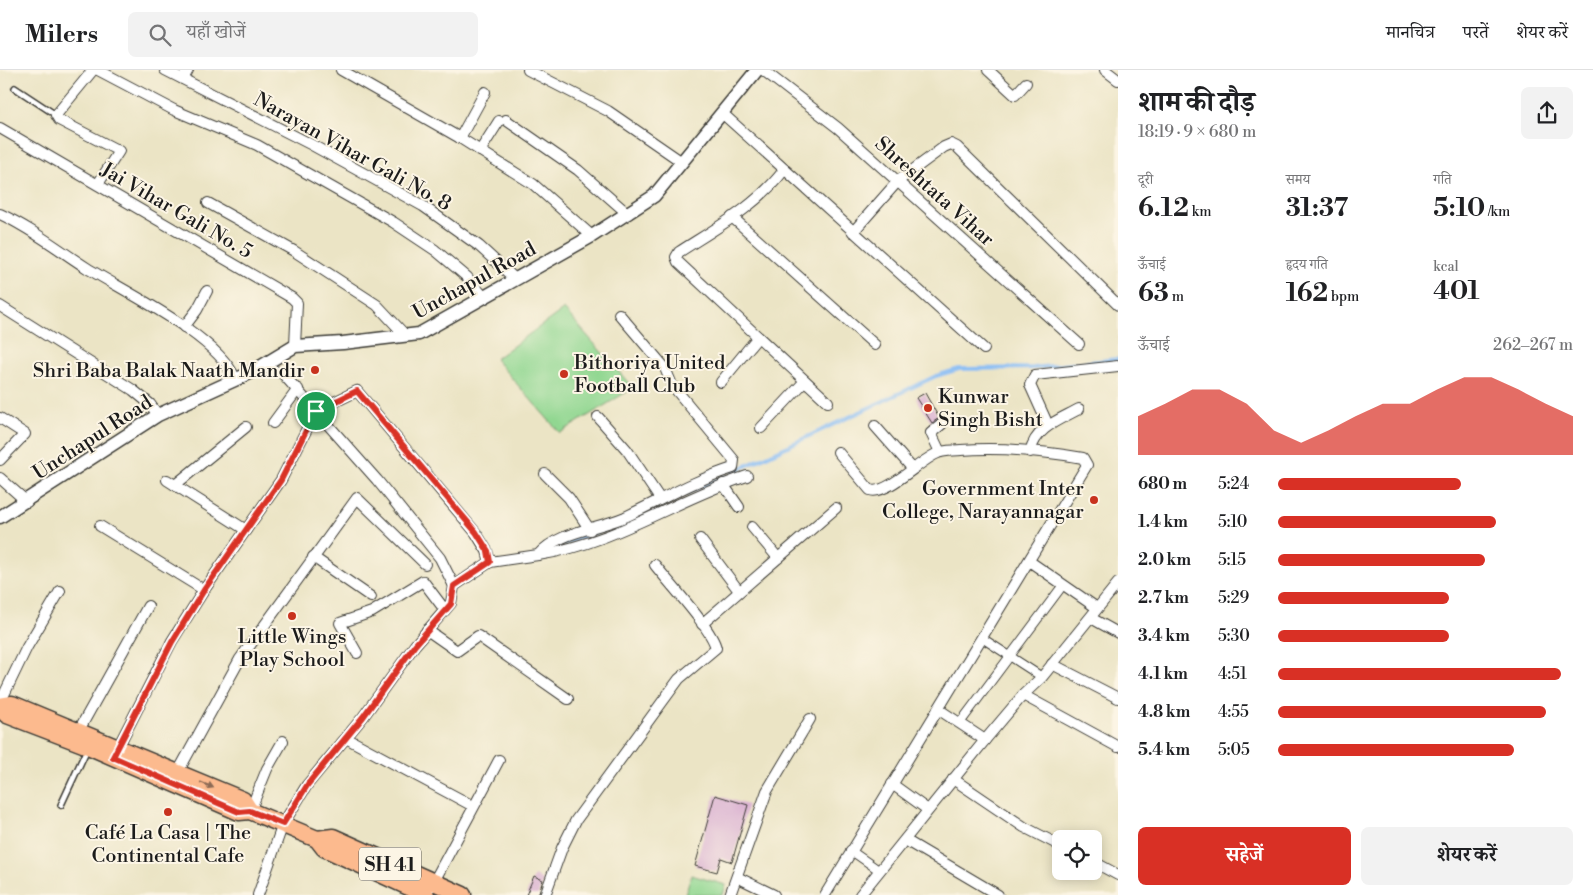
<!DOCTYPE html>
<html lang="hi">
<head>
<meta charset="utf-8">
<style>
	body { margin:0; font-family:"Libre Bodoni","Noto Serif Devanagari",serif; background:#f2f2f2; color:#202124; height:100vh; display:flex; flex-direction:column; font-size:19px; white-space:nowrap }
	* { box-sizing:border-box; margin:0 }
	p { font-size:16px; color:#757577 }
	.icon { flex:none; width:28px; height:28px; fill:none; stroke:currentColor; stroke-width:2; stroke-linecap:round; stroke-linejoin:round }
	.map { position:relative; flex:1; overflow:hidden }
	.side { display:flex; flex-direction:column; background:#fff; width:475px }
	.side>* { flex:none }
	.controls { position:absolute; left:1052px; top:760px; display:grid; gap:10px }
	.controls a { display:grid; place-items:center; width:50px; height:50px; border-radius:8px; background:#fff; box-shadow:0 2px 12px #0003; font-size:25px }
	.pin { position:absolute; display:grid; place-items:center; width:42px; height:42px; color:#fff; margin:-21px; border:2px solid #fff; border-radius:50%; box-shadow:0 1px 5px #0007 }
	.round { display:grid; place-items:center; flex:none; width:52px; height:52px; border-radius:8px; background:#f2f2f2 }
	.head { display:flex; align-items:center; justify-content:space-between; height:85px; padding:0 20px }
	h1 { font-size:28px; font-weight:700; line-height:38px }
	.figures { display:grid; grid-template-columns:repeat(3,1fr); gap:8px; height:85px; padding:5px 20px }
	.figures div { display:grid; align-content:center }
	.figures b { font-size:25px; font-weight:700 }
	.figures small { font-size:14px; font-weight:400 }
	.figures p { font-size:14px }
	.chart { height:140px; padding:10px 20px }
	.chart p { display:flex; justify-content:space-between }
	.chart svg { width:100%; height:90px; margin-top:5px; fill:#d93025; opacity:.7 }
	.action { display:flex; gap:10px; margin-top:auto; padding:10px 20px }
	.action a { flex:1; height:58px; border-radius:8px; background:#d93025; color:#fff; font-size:20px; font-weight:700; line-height:58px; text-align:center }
	.action a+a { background:#f2f2f2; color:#202124 }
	ul { padding:0 20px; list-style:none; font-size:16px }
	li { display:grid; grid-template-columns:80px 60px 1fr; align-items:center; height:38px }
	li i { height:12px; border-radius:6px; background:#d93025 }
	header { display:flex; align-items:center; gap:30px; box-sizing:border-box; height:70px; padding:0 25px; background:#fff; border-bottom:1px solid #e0e0e0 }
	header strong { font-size:24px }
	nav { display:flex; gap:28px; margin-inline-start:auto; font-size:18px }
	.search { width:350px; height:45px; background:#f2f2f2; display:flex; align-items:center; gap:12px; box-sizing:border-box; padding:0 18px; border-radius:8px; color:#757577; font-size:19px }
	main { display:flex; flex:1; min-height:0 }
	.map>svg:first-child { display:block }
	.green { fill:#91d791; stroke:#567a56 }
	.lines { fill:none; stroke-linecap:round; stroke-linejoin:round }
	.stream { stroke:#86bcf5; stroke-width:4 }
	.building { fill:#d8add0 }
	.service-casing { stroke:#3b3a35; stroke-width:8 }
	.pedestrian-casing { stroke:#3b3a35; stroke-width:10 }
	.minor-casing { stroke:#3b3a35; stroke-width:12 }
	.tertiary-casing { stroke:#3b3a35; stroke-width:15 }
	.primary-casing { stroke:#3b3a35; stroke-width:19 }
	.service { stroke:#fff; stroke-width:5 }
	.pedestrian { stroke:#fff; stroke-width:8 }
	.minor { stroke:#fff; stroke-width:10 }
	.tertiary { stroke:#fff; stroke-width:12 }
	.primary { stroke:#fcba8e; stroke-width:16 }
	.oneway { fill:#8c6b55 }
	.route-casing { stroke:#fff; stroke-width:10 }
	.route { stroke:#d93025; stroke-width:6 }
	.poi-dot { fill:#c8321e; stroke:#fcf5e5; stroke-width:2 }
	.labels { text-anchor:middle; stroke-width:4; stroke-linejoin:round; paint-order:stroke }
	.shield { fill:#fcf5e5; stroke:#5f5d58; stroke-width:1 }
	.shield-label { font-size:19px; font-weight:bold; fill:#1c1c1c }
	.street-label { font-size:20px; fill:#1c1c1c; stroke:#fcf5e5 }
	.poi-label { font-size:20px; fill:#1c1c1c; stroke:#fcf5e5; text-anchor:start }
</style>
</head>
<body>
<header>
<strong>Milers</strong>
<div class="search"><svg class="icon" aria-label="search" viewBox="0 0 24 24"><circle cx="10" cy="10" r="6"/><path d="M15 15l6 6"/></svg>यहाँ खोजें</div>
<nav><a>मानचित्र</a><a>परतें</a><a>शेयर करें</a></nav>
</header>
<main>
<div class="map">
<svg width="1118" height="825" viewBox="0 0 1118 825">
	<rect width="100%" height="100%" fill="#fcf5e5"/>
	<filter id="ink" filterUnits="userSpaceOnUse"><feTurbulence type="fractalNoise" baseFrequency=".02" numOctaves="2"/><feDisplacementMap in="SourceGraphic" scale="10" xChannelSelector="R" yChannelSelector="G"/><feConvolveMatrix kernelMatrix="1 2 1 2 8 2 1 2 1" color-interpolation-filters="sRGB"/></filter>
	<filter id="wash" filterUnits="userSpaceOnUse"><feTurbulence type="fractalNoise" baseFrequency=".0096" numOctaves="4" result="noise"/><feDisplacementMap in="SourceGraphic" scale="20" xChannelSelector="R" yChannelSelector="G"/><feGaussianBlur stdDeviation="1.12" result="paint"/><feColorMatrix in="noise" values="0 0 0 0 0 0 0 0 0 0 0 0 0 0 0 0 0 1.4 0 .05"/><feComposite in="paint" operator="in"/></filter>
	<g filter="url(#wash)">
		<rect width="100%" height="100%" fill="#ebe4c5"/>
		<!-- green -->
		<g class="green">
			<path d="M 564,239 L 633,318 L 560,363 L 495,289 Z"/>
			<path d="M 691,805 L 726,815 L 723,825 L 685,825 Z"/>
		</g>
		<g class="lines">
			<!-- stream -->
			<g class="stream">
				<path d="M 733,402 L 936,306 L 959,299 L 1033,298 L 1118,289"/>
				<path d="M 663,434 L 725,406"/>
				<path d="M 554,477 L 613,456"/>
			</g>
		</g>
		<g id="blocks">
			<!-- building -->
			<g class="building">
				<path d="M 925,323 L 939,348 L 932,353 L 916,328 Z"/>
				<path d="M 715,725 L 748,735 L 732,792 L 721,788 L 717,802 L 695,796 Z"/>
				<path d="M 534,806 L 543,810 L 538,825 L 526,825 Z"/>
			</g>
		</g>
	</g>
	<g filter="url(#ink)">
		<use href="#blocks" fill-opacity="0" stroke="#3b3a35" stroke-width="1"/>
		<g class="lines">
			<!-- service casing -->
			<g class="service-casing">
				<g id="service">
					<path d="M 15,18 L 56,45"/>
					<path d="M 61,735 L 87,679"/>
				</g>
			</g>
			<!-- pedestrian casing -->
			<g class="pedestrian-casing">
				<g id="pedestrian">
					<path d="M 982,568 L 1042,607"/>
					<path d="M 960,653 L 1063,515"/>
					<path d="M 850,780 L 880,801"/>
				</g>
			</g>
			<!-- minor casing -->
			<g class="minor-casing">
				<g id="minor">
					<path d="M 93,0 L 56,45 L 59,50 L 119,81 L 98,114"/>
					<path d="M 98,0 L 174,40 L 257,75 L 393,152 L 435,180 L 467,207 L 483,226"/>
					<path d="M 165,0 L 312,75 L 423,136 L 479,176 L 514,208"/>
					<path d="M 341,0 L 460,68 L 533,114 L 592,166"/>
					<path d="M 528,0 L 608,41 L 682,92"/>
					<path d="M 763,0 L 838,58 L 1079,274"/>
					<path d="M 988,0 L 1015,25 L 1026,13"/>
					<path d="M 1105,0 L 1118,10"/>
					<path d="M 183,9 L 188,0"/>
					<path d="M 722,43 L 984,279"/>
					<path d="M 506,50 L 578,100 L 628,144"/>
					<path d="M 0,58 L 292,228 L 297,233 L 295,276"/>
					<path d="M 460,68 L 485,22"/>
					<path d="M 480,81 L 499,51"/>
					<path d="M 784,100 C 757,136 716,158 679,182 L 676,187 L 678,192 L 828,332"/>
					<path d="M 208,133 L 294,181 L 377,235 L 406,266"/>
					<path d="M 0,144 C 31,158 59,180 87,198 C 127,223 217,266 235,308"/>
					<path d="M 732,147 L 875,275"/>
					<path d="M 853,162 L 898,111 L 944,77 L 951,74 L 957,77 L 1118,235"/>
					<path d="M 0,236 L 133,320 L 150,334 L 158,345"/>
					<path d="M 184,257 L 197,240 L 207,221"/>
					<path d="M 262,296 L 283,304 L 377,410 L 440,488 L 454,516"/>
					<path d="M 721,312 L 758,267"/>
					<path d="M 598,347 L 627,380 L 660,429"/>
					<path d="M 0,348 L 25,364 L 0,390"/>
					<path d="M 273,353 L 298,319"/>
					<path d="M 1048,355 L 1030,315 L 1035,305 L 1118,296"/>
					<path d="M 875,356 L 912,398"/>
					<path d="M 761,358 L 805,311"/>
					<path d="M 940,382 L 931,363 L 942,354"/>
					<path d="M 1030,382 C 1036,357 1059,350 1079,339"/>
					<path d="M 545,404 L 569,428 L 590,460"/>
					<path d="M 0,408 L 27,432"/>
					<path d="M 167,410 L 246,460"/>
					<path d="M 723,414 L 739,437"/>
					<path d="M 175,415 L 246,357"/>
					<path d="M 100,456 L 204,520"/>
					<path d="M 752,457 L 778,488"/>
					<path d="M 700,469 L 739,521"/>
					<path d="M 538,485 C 613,474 677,429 747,406"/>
					<path d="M 313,487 L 371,527"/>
					<path d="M 1029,491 L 1097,538"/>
					<path d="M 1091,548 L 1118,563"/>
					<path d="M 702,554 L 836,438"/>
					<path d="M 427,560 L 457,581 L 478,566 L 568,629"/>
					<path d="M 357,583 L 340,553 L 372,542 L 423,511 L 445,540"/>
					<path d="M 1052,594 L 1118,628"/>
					<path d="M 1023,625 L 1118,677"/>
					<path d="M 0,633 L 27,577 L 60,521"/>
					<path d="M 938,639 L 985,670"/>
					<path d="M 79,660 L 148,536"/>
					<path d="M 346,668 L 473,736"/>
					<path d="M 115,683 L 172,571 L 204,520 L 281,410 L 316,341 L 357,321 L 476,463 L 487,481 L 490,492"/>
					<path d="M 178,702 L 240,589 L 357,428 L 425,494"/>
					<path d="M 953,709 L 1024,757 L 1061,776"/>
					<path d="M 892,714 L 928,740"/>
					<path d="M 250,741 L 267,699 L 283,671"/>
					<path d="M 905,770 L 998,825"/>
					<path d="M 1094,792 L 1118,805"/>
					<path d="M 737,807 L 774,825"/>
					<path d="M 431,817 L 499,690"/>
					<path d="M 258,825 L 283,754 L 307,715 L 363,647 L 415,575 L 451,533 L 454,516 L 490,492 L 538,485 C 557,462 597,459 625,447 C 661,430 695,410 733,398 L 734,390 L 672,315 L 665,298 L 619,244"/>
					<path d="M 545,825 L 562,778 L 576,750 L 679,609 L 716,578 C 712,559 669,513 655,495"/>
					<path d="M 730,825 L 767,721 L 810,649"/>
					<path d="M 825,825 L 1087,395 L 1083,388 C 1043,381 1001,377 961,380 C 954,381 945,380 938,383 C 920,390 886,426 870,420 L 838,382"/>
					<path d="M 860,825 L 985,670 L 1023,625 L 1042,607 L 1118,513"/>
				</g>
			</g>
			<!-- tertiary casing -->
			<g class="tertiary-casing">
				<path id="tertiary" d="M 0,447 L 158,345 L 250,303 L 295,276 L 343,273 L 419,264 L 592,166 L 654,126 L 757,0"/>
			</g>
			<!-- primary casing -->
			<g class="primary-casing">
				<g id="primary">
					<path d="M 0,636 L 12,634 L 243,730 L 250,741"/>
					<path d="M 0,638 L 7,645 L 88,676 L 239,742 L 250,741 L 317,769 L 324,778 L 426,825"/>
					<path d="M 317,769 L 333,767 L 463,825"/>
				</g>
			</g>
			<!-- service -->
			<use href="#service" class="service"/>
			<!-- pedestrian -->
			<use href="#pedestrian" class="pedestrian"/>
			<!-- minor -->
			<use href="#minor" class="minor"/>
			<!-- tertiary -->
			<use href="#tertiary" class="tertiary"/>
			<!-- primary -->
			<use href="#primary" class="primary"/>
		</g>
		<!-- one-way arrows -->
		<defs><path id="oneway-solid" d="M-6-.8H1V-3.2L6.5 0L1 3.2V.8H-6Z" transform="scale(1.25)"/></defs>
		<use class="oneway" href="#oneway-solid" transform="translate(207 715) rotate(23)"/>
	</g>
	<g class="lines" filter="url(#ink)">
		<!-- route casing -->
		<g class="route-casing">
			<path id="route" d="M 357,321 L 476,462 L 488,481 L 490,492 L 454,516 L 451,534 L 415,575 L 363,647 L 308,714 L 283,754 L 250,741 L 239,742 L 113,687 L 172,572 L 204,520 L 281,410 L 316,341 Z"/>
		</g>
		<!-- route -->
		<use href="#route" class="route"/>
	</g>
	<!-- markers -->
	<g class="poi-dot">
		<circle cx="315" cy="300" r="5"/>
		<circle cx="564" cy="304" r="5"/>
		<circle cx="928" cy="338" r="5"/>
		<circle cx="1094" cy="430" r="5"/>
		<circle cx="292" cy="546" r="5"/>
		<circle cx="168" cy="742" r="5"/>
	</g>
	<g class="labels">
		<!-- shield labels -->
		<rect class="shield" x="359" y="777.5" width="62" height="33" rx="4"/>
		<g class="shield-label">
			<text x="390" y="801">SH 41</text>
		</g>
		<!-- street labels -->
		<g class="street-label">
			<text transform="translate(353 81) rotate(29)" y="7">Narayan Vihar Gali No. 8</text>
			<text transform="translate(935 121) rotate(42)" y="7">Shreshtata Vihar</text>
			<text transform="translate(177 140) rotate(30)" y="7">Jai Vihar Gali No. 5</text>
			<text transform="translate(474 210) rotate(-29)" y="7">Unchapul Road</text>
			<text transform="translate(92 367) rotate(-33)" y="7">Unchapul Road</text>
		</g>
		<!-- poi labels -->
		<g class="poi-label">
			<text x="574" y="299">Bithoriya United<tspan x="574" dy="23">Football Club</tspan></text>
			<text x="305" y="307" text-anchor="end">Shri Baba Balak Naath Mandir</text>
			<text x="938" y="333">Kunwar<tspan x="938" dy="23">Singh Bisht</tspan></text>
			<text x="1084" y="425" text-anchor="end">Government Inter<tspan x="1084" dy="23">College, Narayannagar</tspan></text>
			<text x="292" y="573" text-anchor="middle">Little Wings<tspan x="292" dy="23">Play School</tspan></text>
			<text x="168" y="769" text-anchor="middle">Café La Casa | The<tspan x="168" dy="23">Continental Cafe</tspan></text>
		</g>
	</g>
</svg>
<div class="controls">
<a><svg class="icon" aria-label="locate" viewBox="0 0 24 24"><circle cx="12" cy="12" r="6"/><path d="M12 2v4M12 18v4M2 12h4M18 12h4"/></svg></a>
</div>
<div class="pin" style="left:316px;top:341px;background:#1e9e55"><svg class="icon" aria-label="arrive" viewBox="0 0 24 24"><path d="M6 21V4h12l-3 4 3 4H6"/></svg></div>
</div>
<section class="side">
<div class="head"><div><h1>शाम की दौड़</h1><p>18:19 · 9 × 680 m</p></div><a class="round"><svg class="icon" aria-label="share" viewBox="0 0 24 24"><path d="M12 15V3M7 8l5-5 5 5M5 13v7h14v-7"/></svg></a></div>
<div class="figures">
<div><p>दूरी</p><b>6.12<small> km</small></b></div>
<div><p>समय</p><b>31:37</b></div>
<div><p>गति</p><b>5:10<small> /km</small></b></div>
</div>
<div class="figures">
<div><p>ऊँचाई</p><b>63<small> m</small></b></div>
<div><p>हृदय गति</p><b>162<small> bpm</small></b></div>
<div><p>kcal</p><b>401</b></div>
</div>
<div class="chart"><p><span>ऊँचाई</span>262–267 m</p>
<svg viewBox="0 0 160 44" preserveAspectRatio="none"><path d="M0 44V25L10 19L20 12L30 12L40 19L50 32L60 38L70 32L80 25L90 19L100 19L110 12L120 6L130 6L140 12L150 19L160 25V44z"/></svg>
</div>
<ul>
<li><b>680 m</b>5:24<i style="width:62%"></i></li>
<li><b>1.4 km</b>5:10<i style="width:74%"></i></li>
<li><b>2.0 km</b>5:15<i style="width:70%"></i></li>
<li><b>2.7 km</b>5:29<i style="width:58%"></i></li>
<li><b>3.4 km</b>5:30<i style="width:58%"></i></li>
<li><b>4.1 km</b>4:51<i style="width:96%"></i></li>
<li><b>4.8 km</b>4:55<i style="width:91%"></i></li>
<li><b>5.4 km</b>5:05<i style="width:80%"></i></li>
</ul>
<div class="action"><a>सहेजें</a><a>शेयर करें</a></div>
</section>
</main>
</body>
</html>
